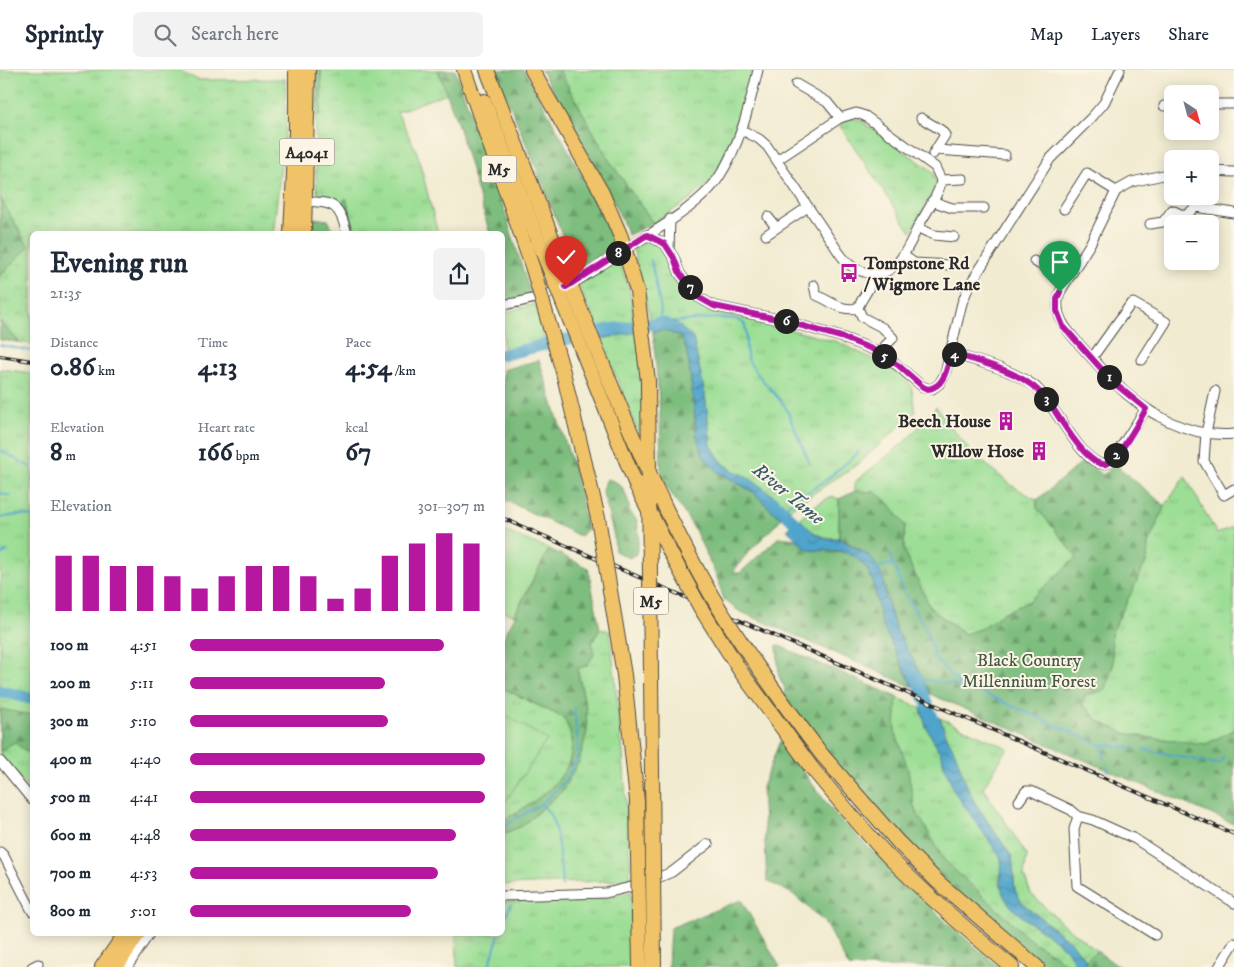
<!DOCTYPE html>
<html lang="en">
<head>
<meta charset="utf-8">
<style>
	body { margin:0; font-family:"IM FELL DW Pica",serif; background:#f2f2f3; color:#1f2937; height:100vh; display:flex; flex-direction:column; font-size:19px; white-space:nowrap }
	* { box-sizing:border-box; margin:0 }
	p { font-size:16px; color:#747a83 }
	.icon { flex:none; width:28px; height:28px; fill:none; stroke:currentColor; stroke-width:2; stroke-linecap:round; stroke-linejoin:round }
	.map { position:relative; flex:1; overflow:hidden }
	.sheet { position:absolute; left:30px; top:161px; width:475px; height:705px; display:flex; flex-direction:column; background:#fff; border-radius:8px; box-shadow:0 2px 12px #0003 }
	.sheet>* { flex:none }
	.needle { width:32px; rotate:144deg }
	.fabs { position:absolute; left:1164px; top:15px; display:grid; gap:10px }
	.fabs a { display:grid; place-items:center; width:55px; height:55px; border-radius:8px; background:#fff; box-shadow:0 2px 12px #0003; font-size:25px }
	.pin { position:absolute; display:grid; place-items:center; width:42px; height:42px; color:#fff; margin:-51px -21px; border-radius:50% 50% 50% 0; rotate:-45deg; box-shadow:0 0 5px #0007 }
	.pin .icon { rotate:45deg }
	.km { position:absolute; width:25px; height:25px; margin:-12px; border-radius:50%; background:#222; color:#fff; font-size:14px; line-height:25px; text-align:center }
	.round { display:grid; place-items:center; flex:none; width:52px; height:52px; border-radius:8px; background:#f2f2f3 }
	.head { display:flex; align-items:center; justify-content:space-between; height:85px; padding:0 20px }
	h1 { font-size:28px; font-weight:800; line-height:38px }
	.figures { display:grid; grid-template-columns:repeat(3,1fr); gap:8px; height:85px; padding:5px 20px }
	.figures div { display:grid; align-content:center }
	.figures b { font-size:25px; font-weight:800 }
	.figures small { font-size:14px; font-weight:400 }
	.figures p { font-size:14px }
	.chart { height:140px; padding:10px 20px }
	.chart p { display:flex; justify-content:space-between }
	.chart svg { width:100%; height:90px; margin-top:5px; stroke:#b5179e; stroke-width:6 }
	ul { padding:0 20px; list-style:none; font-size:16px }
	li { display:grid; grid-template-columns:80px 60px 1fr; align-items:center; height:38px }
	li i { height:12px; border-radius:6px; background:#b5179e }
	header { display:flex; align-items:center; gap:30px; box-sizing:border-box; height:70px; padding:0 25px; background:#fff; border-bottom:1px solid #e0e1e3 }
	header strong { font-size:24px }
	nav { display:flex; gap:28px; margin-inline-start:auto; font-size:18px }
	.search { width:350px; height:45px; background:#f2f2f3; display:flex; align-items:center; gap:12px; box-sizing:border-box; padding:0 18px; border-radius:8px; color:#747a83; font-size:19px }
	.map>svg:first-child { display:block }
	.grass { fill:url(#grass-tufts); stroke:#648460 }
	.forest { fill:url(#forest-firs); stroke:#547454 }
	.pitch { fill:#9cde95; stroke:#648460 }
	.water { fill:url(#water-waves); stroke:#3d687b }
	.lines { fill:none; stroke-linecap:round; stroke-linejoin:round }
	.stream { stroke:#4fa4cb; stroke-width:2 }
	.river { stroke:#4fa4cb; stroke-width:12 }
	.minor-casing { stroke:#494844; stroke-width:11 }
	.highway-casing { stroke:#494844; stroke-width:16 }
	.minor { stroke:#fff; stroke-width:9 }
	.highway { stroke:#f1c369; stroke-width:14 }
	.rail-casing { stroke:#2b2b2b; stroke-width:4 }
	.rail { stroke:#fcf5e5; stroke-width:2; stroke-dasharray:5.5; stroke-linecap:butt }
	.highway-bridge-casing { stroke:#494844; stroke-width:16; stroke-linecap:butt }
	.highway-bridge { stroke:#f1c369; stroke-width:14 }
	.route-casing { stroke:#fff; stroke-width:10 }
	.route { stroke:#b5179e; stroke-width:6 }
	.labels { text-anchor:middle; stroke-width:4; stroke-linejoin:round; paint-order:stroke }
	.shield { fill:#fcf5e5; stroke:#6a6863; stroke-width:1 }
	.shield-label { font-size:16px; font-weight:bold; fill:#2b2b2b }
	.poi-label { font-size:18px; font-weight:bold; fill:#2b2b2b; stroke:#fcf5e5; text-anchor:end }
	.park-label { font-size:18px; fill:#475846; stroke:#fcf5e5 }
	.water-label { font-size:19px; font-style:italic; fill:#395b6b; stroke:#fcf5e5 }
</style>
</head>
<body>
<header>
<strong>Sprintly</strong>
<div class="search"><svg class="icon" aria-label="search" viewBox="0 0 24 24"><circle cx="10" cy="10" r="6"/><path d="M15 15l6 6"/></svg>Search here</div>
<nav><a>Map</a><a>Layers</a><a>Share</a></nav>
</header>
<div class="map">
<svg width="1234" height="897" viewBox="0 0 1234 897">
	<defs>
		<pattern id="grass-tufts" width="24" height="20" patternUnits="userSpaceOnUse" patternTransform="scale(1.25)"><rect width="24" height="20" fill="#9cde95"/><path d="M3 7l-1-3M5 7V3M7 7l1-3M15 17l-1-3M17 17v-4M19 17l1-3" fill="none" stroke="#87bf81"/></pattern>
		<pattern id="forest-firs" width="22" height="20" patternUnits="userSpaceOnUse" patternTransform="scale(1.25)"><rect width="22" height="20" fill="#7dbd7e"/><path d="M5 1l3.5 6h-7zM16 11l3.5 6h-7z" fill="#679a67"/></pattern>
		<pattern id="water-waves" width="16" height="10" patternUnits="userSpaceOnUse" patternTransform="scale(1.25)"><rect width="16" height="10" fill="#4fa4cb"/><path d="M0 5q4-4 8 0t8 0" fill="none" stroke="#4286a5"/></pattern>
	</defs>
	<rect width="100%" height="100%" fill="#fcf5e5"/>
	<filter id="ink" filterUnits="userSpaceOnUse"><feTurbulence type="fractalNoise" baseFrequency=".02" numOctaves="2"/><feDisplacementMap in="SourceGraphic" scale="10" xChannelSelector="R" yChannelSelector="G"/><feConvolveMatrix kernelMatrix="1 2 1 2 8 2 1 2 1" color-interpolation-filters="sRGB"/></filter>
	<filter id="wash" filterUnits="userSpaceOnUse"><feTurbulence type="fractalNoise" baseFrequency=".0096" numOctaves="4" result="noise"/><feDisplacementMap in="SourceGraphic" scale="20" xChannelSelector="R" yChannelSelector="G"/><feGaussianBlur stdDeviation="1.12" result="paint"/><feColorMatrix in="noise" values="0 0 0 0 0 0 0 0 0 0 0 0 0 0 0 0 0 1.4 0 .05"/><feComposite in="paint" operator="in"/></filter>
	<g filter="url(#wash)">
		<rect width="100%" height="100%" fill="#f1ebd1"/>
		<!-- grass -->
		<g class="grass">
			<path d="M 0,0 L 179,0 L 198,10 L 285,9 L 286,53 L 273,164 L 32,164 L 32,274 L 0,270 Z"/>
			<path d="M 321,0 L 438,0 L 447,23 L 397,42 L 417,82 L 438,164 L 356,164 L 346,129 L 340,136 L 328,129 L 328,127 L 320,125 L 317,122 L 315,78 L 316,45 L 321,44 Z"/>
			<path d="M 559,0 L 753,0 L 739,60 L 724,91 L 712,110 L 689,130 L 653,153 L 609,90 Z"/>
			<path d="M 852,48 L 861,51 L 931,100 L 934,104 L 936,116 L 911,162 L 840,56 L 843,50 Z"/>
			<path d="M 649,169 L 664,179 L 681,213 L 704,238 L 719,244 L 752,250 L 838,272 L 887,296 L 907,309 L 912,319 L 915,342 L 859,393 L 790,439 L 746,406 L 732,400 L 721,391 L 711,376 L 705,324 L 693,268 L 660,249 L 651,252 L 633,179 Z"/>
			<path d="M 619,190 L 630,223 L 635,252 L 597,258 L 579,215 Z"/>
			<path d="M 535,234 L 545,273 L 503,282 L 503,243 Z"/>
			<path d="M 637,262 L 641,287 L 644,378 L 601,269 Z"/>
			<path d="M 0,299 L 32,303 L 32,724 L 0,684 Z"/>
			<path d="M 936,337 L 971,382 L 1011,415 L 1037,430 L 1037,438 L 1077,487 L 1028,532 L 1005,542 L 982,558 L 965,564 L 931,539 L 904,481 L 904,455 L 875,422 L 855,421 L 855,412 L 907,370 Z"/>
			<path d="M 1185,406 L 1217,464 L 1234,456 L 1234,660 L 1206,674 L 1144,667 L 1125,663 L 1098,651 L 1091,642 L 1082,635 L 1085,625 L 1097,623 L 1113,596 L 1111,564 L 1147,490 L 1148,474 L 1165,436 Z"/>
			<path d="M 832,426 L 839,429 L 839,468 C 820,469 813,463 800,449 L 809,439 Z"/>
			<path d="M 600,559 L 610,561 L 623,684 L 631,810 L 503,815 L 502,764 L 522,756 L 561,722 L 579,692 L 587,661 L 586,638 L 577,598 Z"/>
			<path d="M 777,575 L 921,638 L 926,657 L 942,686 L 944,695 L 978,754 L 1001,788 L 1002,798 L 999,812 C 1005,822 1011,835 1018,843 C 1034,859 1071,874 1076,897 L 1045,897 L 784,625 L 785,618 L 779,606 Z"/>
			<path d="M 502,618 L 564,648 C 567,655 571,663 572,670 C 575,710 533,733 503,750 Z"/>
			<path d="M 940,648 L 1008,678 L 983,718 L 1027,785 L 1024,805 L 1031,824 L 1064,855 L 1097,881 L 1086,890 L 1073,874 L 1022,833 L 1015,820 L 1012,787 L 975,733 L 967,716 Z"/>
			<path d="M 631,822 L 632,897 L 457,897 L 456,864 L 502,864 L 503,831 L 596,829 Z"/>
		</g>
		<!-- forest -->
		<g class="forest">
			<path d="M 316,0 L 321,0 L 321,44 L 316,45 Z"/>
			<path d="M 438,0 L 455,0 L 493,104 L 531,226 L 503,232 L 503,225 L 507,224 L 503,208 L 502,164 L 490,164 L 457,52 Z"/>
			<path d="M 495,0 L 524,0 L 580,101 L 608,156 L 615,175 L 576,201 L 540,107 Z"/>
			<path d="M 541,0 L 559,0 L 609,90 L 653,153 L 628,165 L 622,150 L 602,109 Z"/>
			<path d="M 0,128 L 29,177 L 0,206 Z"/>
			<path d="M 346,128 L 356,164 L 350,164 L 340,136 Z"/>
			<path d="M 313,148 L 328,150 L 335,164 L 312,164 Z"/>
			<path d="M 0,251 L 19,272 L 0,270 Z"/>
			<path d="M 664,260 L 681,267 L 686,279 L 689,294 L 697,367 L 718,402 L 753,422 L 781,449 C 765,467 745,482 733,503 L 740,503 L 779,467 L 796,469 L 808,480 L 839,481 L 854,486 L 866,497 L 873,511 L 881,552 L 913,617 L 739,541 L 724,530 L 717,507 L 694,458 L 661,408 L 660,342 L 653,262 Z"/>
			<path d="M 539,290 L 576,406 L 587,459 L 580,466 L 503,429 L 503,300 Z"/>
			<path d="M 1082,392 L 1103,405 L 1116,395 L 1165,436 L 1148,474 L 1147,490 L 1111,564 L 1113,596 L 1105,620 L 1085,625 L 1082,635 L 1091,642 L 1098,651 L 1125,663 L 1144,667 L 1206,674 L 1234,660 L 1234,754 L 930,624 C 921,602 906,582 896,560 C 887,538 887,506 871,488 C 864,480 849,474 839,468 L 839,429 L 855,421 L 875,422 L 890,434 L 905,455 L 904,481 L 931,539 L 965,564 L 982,558 L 1005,542 L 1028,532 L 1077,487 L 1037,438 L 1037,430 Z"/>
			<path d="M 607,409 C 611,410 616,412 619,414 C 625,420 630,433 629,441 L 637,450 L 639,468 L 636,484 L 629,488 L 615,481 L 614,466 L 602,419 Z"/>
			<path d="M 549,479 L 588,498 L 600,559 L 592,571 L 594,585 L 586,596 L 577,599 L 586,638 L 587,661 L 579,692 L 561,722 L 522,756 L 503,764 L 503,750 C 533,733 575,710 572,670 C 571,663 567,655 564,648 L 503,618 L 503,569 Z"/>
			<path d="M 777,575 L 897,627 L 895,661 L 908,699 L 914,737 L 945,791 L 1033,872 L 1055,885 L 1069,897 L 1045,897 L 1004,866 L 946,815 L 830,689 L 784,625 L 785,618 L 779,606 Z"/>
			<path d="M 0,639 L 32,645 L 32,686 L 14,672 L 0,682 Z"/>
			<path d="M 780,671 L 837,747 L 948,854 L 999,897 L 849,897 L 824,852 L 793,824 L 767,811 L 762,717 Z"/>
			<path d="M 741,830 L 780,897 L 668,897 L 670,858 Z"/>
			<path d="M 1097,881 L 1119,897 L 1086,897 L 1086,890 Z"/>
		</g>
		<!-- pitch -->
		<g class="pitch">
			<path d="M 502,460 L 549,479 L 514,545 L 503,541 Z"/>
			<path d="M 503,643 L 547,670 L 503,735 Z"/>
		</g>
		<!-- water -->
		<g class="water">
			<path d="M 660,249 L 675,252 L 693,268 L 705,324 L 711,375 L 721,391 L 732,400 L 746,406 L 762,417 L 790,439 L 781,449 L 753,422 L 718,402 L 703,386 L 697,367 L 689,294 L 686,279 L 681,267 L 664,260 L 653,262 L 651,252 Z"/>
			<path d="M 635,252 L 637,262 L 601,269 L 597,258 Z"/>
			<path d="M 545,273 L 546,278 L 503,290 L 503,282 Z"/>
			<path d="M 800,449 L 812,462 L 827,469 L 839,468 L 871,487 L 883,507 L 886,529 L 896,560 L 922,606 L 930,624 L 913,617 L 881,552 L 873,511 L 866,497 L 854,486 L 839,481 L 808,480 L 787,460 Z"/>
			<path d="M 921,638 L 940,648 L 944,661 L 955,682 L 967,716 L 975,733 L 1012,787 L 1015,820 L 1022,833 L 1073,874 L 1086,890 L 1086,897 L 1076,897 C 1071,871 1020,853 1006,830 C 997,816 1003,803 1001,788 L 954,721 L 944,695 L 942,686 L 926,657 Z"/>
		</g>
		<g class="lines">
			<!-- stream -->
			<g class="stream">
				<path d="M 651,190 L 661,240 L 659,251"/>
				<path d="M 675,252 C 687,251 742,242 745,256 C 748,268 743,282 750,293 C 760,310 775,322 786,338 L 810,394"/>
				<path d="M 0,275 L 32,281"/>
				<path d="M 0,380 L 32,398"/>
				<path d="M 0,423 L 11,426"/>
				<path d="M 786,436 L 825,411 L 859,382"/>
				<path d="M 0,448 C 11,446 22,443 32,447"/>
				<path d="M 890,485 L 903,520 L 928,563 L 934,588 L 962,617 L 976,620 L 999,630 L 1099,674 L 1135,678"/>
				<path d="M 0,486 L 7,481"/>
				<path d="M 0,490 L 1,491"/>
				<path d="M 876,498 L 893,494"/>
				<path d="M 922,609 L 959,616"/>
				<path d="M 1101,674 L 1105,690"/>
				<path d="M 1143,679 L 1216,694 L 1221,692 L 1223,687"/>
				<path d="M 1106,696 L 1108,701"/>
				<path d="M 542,733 C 557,722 578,698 578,678 C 578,665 575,652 574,638"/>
				<path d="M 502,757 L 541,734 C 544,737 547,740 549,743 C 558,755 561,800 562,816"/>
				<path d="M 502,854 L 511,834"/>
				<path d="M 489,897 L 499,864"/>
			</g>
			<!-- river -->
			<g class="river">
				<path d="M 502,285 L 606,260 L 658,253 L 667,254"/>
				<path d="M 774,432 L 806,464"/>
				<path d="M 916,606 L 937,659"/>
				<path d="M 0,621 L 32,629"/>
			</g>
		</g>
	</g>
	<g filter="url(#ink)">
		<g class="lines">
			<!-- minor casing -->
			<g class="minor-casing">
				<g id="minor">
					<path d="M 796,14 L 827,32 L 840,48"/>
					<path d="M 1210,34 L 1234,34"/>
					<path d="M 1164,36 L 1172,35"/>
					<path d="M 921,48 L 941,60 L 945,65 L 933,84"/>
					<path d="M 742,60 L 759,69 L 767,76 L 840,184 C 848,195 855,200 868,203 C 896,210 908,177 918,157 C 925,144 935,131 940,116 L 941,110 L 935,97 L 865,46 L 856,43 L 840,48 L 777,90"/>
					<path d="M 937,80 L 1005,85"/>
					<path d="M 1210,101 L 1234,102"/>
					<path d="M 1172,103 L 1132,112 L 1116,121 L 1090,174 L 1060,222 C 1050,248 1072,265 1088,284 C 1097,293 1105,303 1114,312 C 1143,342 1190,369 1234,364"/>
					<path d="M 941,110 L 963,109"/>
					<path d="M 302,131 C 332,133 339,131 347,164"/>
					<path d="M 932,131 L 952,138 L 984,138"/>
					<path d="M 1064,139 L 1087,103 L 1116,121"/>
					<path d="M 768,147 L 776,157"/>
					<path d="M 1150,154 L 1163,152 L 1172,140 L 1185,146 L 1196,137 L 1234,143"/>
					<path d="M 918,158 L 934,165 L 954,167"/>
					<path d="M 647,165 L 665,174 L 674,188 L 680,204 L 698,227 L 714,236 L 782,250 L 841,267 L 872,279 L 897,295 L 923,317 L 932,319 L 939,314 L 945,304 L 962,233 L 969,216 L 1050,89 L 1093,46 L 1104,33 L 1120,0"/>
					<path d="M 766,165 L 808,137"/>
					<path d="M 669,179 L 670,149"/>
					<path d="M 903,185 L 914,193 L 950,195"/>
					<path d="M 1034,191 L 1067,211"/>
					<path d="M 872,204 C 872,219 862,226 858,238 L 862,247 L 883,258 L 893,268 L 885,276"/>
					<path d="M 814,215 L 816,225 C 831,231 841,242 858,238"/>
					<path d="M 502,235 C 524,232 545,226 565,217 C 581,210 597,197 613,187 C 644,167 700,137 719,107 C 740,75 749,37 758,0"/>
					<path d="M 951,283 C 978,292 1009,298 1033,315 C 1052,328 1081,394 1103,394 C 1107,394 1110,392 1113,389 L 1146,339"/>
					<path d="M 1092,288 L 1130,235 L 1133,233 L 1166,252 L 1142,290"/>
					<path d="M 1215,321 L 1206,363 L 1204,391 L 1224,425 L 1234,419"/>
					<path d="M 0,691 L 32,730"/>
					<path d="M 1019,731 L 1026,721 L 1031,721 L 1071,740 L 1078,746 L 1093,750 L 1135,769 L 1234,833"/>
					<path d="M 1078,746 L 1074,759 L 1077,816 L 1155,865"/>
					<path d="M 0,782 L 4,786 L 32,841"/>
					<path d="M 502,826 L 606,823 L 643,814 L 672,802 L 708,774"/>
					<path d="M 128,896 L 149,864"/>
					<path d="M 32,897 L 38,894"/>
					<path d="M 1219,897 L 1234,873"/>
				</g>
			</g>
			<!-- highway casing -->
			<g class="highway-casing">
				<g id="highway">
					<path d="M 464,0 L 533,199"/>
					<path d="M 487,0 L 559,186"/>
					<path d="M 532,0 L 602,123 L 621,167"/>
					<path d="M 484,31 L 547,193"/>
					<path d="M 291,164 L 296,63 L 296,0"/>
					<path d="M 304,164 L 308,0"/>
					<path d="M 823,686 L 898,772 L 938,812 L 1037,897"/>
					<path d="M 811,697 C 835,726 860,756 886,784 C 925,824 968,861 1012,897"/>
					<path d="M 102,897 L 125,864"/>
					<path d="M 116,897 L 138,864"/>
				</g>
			</g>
			<!-- minor -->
			<use href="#minor" class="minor"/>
			<!-- highway -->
			<use href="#highway" class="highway"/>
			<!-- rail casing -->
			<g class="rail-casing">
				<g id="rail">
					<path d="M 0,286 L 32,291"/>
					<path d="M 502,448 L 1234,764"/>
				</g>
			</g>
			<!-- rail -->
			<use href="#rail" class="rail"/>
			<!-- highway-bridge casing -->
			<g class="highway-bridge-casing">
				<g id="highway-bridge">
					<path d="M 621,167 L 637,221 L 648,311 L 654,897"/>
					<path d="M 559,186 C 606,302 650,420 713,528 C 746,583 784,635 823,686"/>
					<path d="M 547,193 L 636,415 L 670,482 L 700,537 L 741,602 L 811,697"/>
					<path d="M 533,199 L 563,302 L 598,448 L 624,605 L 637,731 L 640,897"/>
				</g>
			</g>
			<!-- highway-bridge -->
			<use href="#highway-bridge" class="highway-bridge"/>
		</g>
	</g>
	<g class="lines" filter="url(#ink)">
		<!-- route casing -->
		<g class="route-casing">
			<path id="route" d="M 566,217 L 647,165 L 665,174 L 674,188 L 680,204 L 698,227 L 714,236 L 782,250 L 841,267 L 872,279 L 898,295 L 923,317 L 928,319 C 945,317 947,297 951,283 C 985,294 1025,301 1048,331 C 1058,344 1087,398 1106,394 C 1118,391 1139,351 1146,339 L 1114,313 L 1063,256 L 1057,241 L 1057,229 L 1060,222"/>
		</g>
		<!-- route -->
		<use href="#route" class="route"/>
	</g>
	<!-- icons -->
	<defs>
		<g id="bus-bare" transform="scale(1.5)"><path d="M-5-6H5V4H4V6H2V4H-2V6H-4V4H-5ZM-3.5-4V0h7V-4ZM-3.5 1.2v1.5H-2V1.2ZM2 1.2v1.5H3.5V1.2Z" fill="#b5179e" stroke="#fcf5e5" stroke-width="2.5" paint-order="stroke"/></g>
		<g id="building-bare" transform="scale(1.5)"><path d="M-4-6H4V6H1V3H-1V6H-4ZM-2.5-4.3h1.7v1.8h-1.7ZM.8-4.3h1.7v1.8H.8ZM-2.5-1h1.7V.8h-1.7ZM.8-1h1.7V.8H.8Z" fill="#b5179e" stroke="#fcf5e5" stroke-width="2.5" paint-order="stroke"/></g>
	</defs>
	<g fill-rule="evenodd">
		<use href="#bus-bare" x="849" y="203"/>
		<use href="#building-bare" x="1006" y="351"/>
		<use href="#building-bare" x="1039" y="381"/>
	</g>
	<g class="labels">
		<!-- shield labels -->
		<g class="shield">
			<rect x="279.5" y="68.5" width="55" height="27" rx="4"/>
			<rect x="481.5" y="85.5" width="35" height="27" rx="4"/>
			<rect x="633.5" y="517.5" width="35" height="27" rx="4"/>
		</g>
		<g class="shield-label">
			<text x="307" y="88">A4041</text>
			<text x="499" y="105">M5</text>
			<text x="651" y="537">M5</text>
		</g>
		<!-- poi labels -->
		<g class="poi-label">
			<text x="864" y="199" text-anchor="start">Tompstone Rd<tspan x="864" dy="21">/ Wigmore Lane</tspan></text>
			<text x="991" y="357">Beech House</text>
			<text x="1024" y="387">Willow Hose</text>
		</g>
		<!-- park labels -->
		<g class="park-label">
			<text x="1029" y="596">Black Country<tspan x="1029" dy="21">Millennium Forest</tspan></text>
		</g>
		<!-- water labels -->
		<g class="water-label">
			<text transform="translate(789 423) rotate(39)" y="7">River Tame</text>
		</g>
	</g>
</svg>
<div class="fabs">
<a><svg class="needle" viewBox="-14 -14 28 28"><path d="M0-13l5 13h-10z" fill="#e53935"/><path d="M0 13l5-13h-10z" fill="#747a83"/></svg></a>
<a>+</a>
<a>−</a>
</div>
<div class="pin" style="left:1060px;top:222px;background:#1e9e55"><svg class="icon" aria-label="arrive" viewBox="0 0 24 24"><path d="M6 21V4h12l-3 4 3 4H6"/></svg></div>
<div class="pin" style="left:566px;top:217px;background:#d93025"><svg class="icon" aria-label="check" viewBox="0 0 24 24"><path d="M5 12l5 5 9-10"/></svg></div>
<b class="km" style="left:1109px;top:307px">1</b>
<b class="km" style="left:1116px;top:385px">2</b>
<b class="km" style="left:1046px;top:329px">3</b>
<b class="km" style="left:954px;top:284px">4</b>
<b class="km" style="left:884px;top:286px">5</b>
<b class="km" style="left:786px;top:251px">6</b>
<b class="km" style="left:690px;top:217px">7</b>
<b class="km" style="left:618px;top:183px">8</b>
<section class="sheet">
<div class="head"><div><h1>Evening run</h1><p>21:35</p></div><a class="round"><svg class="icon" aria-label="share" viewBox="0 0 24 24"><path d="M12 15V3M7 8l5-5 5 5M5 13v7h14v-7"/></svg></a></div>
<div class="figures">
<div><p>Distance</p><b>0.86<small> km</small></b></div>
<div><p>Time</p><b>4:13</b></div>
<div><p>Pace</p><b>4:54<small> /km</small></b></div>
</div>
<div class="figures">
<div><p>Elevation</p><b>8<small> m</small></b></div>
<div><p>Heart rate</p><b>166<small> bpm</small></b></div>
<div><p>kcal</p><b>67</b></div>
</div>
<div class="chart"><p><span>Elevation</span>301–307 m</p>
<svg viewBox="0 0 160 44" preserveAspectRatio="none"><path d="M5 44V17M15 44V17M25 44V22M35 44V22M45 44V27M55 44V33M65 44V27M75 44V22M85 44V22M95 44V27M105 44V38M115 44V33M125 44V17M135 44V11M145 44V6M155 44V11"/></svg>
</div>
<ul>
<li><b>100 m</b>4:51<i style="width:86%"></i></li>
<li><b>200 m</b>5:11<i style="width:66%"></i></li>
<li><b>300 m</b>5:10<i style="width:67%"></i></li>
<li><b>400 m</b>4:40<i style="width:100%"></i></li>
<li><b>500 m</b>4:41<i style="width:100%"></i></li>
<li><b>600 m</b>4:48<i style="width:90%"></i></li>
<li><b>700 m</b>4:53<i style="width:84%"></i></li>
<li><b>800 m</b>5:01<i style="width:75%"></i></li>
</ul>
</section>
</div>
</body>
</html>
